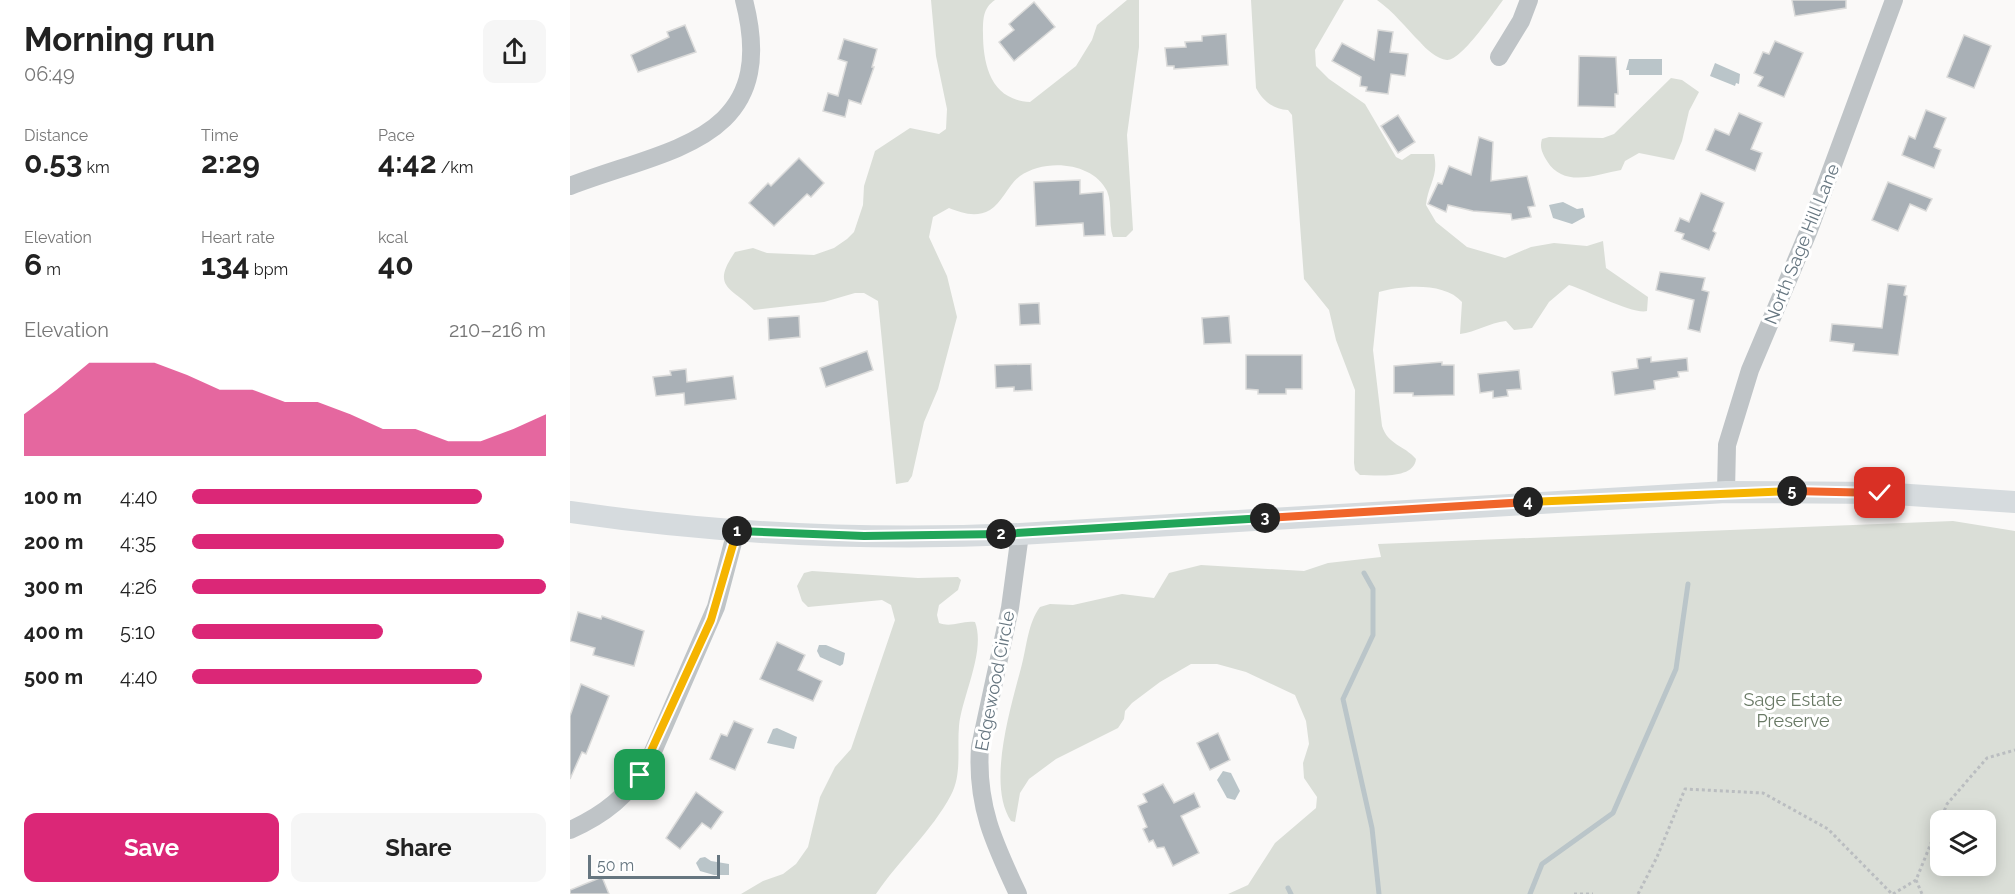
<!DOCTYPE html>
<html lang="en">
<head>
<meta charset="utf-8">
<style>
	body { margin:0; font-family:Raleway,sans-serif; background:#f6f6f6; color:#222; height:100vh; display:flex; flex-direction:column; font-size:22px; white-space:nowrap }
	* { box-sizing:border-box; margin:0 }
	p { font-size:20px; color:#767676 }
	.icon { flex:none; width:33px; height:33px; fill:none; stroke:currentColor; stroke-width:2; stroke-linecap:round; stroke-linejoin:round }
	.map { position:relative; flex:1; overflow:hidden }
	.panel { display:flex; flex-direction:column; background:#fff; width:570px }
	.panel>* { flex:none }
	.tools { position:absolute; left:1360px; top:810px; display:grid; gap:12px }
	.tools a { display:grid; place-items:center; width:66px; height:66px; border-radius:12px; background:#fff; box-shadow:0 3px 15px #0003; font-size:30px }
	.scale { position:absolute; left:18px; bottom:15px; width:132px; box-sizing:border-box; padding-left:6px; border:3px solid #667680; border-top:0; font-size:16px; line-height:21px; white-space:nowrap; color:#667680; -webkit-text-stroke:4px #fff; paint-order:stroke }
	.pin { position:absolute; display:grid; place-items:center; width:51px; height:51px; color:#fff; margin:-26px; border-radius:12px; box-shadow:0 3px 9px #0006 }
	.km { position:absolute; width:30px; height:30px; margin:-15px; border-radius:50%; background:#222; color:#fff; font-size:16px; line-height:30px; text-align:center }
	.round { display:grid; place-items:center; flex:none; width:63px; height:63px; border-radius:12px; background:#f6f6f6 }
	.summary { display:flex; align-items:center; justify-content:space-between; height:102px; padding:0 24px }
	h1 { font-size:33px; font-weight:700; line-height:45px }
	.stats { display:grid; grid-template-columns:repeat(3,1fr); gap:9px; height:102px; padding:6px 24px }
	.stats div { display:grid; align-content:center }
	.stats b { font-size:30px; font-weight:700 }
	.stats small { font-size:16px; font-weight:400 }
	.stats p { font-size:16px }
	.chart { height:168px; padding:12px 24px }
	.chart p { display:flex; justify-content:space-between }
	.chart svg { width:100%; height:108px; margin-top:6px; fill:#db2777; opacity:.7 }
	.button { display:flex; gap:12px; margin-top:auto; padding:12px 24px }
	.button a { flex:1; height:69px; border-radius:12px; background:#db2777; color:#fff; font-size:24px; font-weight:700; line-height:69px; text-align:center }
	.button a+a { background:#f6f6f6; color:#222 }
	ul { padding:0 24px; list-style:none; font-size:20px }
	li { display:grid; grid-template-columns:96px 72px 1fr; align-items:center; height:45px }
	li i { height:15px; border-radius:8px; background:#db2777 }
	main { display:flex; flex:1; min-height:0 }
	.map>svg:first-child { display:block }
	.green { fill:#daded7; fill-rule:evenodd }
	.water { fill:#bac5c9 }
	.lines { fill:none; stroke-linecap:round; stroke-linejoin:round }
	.stream { stroke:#bac5c9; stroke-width:5 }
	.building { fill:#a9b0b6; stroke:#dbdbda; stroke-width:1.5 }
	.path { stroke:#babdc0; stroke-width:3; stroke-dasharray:3 3; stroke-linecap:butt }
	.minor { stroke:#bfc4c7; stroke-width:18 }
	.major { stroke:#d6dbde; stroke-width:22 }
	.split-1-casing { stroke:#fff; stroke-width:12 }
	.split-2-casing { stroke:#fff; stroke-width:12 }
	.split-3-casing { stroke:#fff; stroke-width:12 }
	.split-4-casing { stroke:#fff; stroke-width:12 }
	.split-5-casing { stroke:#fff; stroke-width:12 }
	.split-6-casing { stroke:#fff; stroke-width:12 }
	.split-1 { stroke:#f5b400; stroke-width:8 }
	.split-2 { stroke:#22a559; stroke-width:8 }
	.split-3 { stroke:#22a559; stroke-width:8 }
	.split-4 { stroke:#f0652b; stroke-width:8 }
	.split-5 { stroke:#f5b400; stroke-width:8 }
	.split-6 { stroke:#f0652b; stroke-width:8 }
	.labels { text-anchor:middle; stroke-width:6; stroke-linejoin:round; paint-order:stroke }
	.street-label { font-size:18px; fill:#667680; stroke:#fff }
	.park-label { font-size:18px; fill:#697965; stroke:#fff }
</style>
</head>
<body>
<main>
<section class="panel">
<div class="summary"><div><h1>Morning run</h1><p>06:49</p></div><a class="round"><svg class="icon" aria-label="share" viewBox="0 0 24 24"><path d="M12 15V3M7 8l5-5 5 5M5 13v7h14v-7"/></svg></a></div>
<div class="stats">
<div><p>Distance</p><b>0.53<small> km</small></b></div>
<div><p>Time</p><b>2:29</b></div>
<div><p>Pace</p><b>4:42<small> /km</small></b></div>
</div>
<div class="stats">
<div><p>Elevation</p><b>6<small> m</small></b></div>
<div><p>Heart rate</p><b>134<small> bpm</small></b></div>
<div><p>kcal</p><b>40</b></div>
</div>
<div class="chart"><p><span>Elevation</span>210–216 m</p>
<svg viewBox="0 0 160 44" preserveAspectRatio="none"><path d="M0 44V27L10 17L20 6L30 6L40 6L50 11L60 17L70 17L80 22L90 22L100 27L110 33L120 33L130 38L140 38L150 33L160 27V44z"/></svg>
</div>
<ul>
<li><b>100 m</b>4:40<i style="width:82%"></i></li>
<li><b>200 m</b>4:35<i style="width:88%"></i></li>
<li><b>300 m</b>4:26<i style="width:100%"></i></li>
<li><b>400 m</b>5:10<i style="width:54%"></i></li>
<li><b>500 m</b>4:40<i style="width:82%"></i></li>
</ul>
<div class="button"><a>Save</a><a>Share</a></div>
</section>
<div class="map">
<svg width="1445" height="894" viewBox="0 0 1445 894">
	<rect width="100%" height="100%" fill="#faf9f8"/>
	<!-- green -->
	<g class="green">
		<path d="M 361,0 L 425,0 C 413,8 413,19 413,33 C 413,65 421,100 460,102 L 506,66 L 522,40 L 527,25 L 557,0 L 569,0 L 569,47 L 557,135 L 563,230 L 556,237 L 543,237 C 538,223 543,205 537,191 C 523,162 475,158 450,176 C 439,184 432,203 420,210 C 406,218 392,213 379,208 L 363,217 L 359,237 L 377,276 L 387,317 L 368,389 L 354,422 L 342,476 L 338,482 L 326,484 L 308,301 L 294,293 L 285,293 L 254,302 L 184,310 C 162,287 140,288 165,252 L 183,248 L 197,253 L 244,255 L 264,248 L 277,239 L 284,232 L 293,205 L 294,186 L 305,151 L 340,128 L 369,134 L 376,129 L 377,109 L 366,56 Z"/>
		<path d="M 681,0 L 774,0 L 745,50 L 746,66 L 759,79 L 795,104 L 826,157 L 832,160 L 841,154 L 864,154 C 869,177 858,184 856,205 L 866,222 L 897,247 L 935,258 L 961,247 L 984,243 L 1017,246 L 1033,241 L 1036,268 L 1078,297 L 1077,311 C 1064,315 1016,290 999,285 L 979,302 L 962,328 L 944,330 L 936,321 C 919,323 906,332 890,334 L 892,302 C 875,282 832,285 809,292 L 803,350 L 812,426 C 818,445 834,445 846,459 C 844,480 805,475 790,475 L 785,470 L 784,463 L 785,390 L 766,340 L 759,310 L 734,279 L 722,115 L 718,110 C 703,109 693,101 686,88 Z"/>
		<path d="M 807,0 L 933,0 C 924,12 891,61 877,60 C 867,59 856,49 850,42 C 835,27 824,12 807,0 Z"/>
		<path d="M 1101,78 L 1112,80 L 1129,92 L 1119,111 L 1112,141 L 1104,160 L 1069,153 L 1055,161 L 1051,170 C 1028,174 994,189 977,161 C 973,154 969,148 972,139 L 979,137 L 1033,138 L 1044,134 Z"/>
		<path d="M 1383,521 L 1445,531 L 1445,894 L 658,894 L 678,885 L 705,843 L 746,808 L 747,797 L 734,778 L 733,763 L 739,744 L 736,721 L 725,695 L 676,672 L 647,664 L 621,664 L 590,682 L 562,703 L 555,711 L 554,719 L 548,728 L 486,759 L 459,779 L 450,793 L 445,822 L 441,821 C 416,783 442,704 452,664 C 457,645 458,623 470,607 L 480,604 L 503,605 L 552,594 L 584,598 L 599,573 L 631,565 L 734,571 L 758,563 L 811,557 L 808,544 ZM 1371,820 L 1416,820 L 1416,866 L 1371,866 Z"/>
		<path d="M 242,571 L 348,578 L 388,577 L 391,580 L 388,590 L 369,605 L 367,615 L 369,623 C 382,628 392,620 405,622 C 416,651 392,696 389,726 C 387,748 392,775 381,795 C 362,831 329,860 306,894 L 171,894 L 193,881 L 213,874 L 226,864 L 238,847 L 250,797 L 265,767 L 281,749 L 325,620 L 321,605 L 312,600 L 238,607 L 232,601 L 227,586 L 234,573 Z"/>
	</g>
	<!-- water -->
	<g class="water">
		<path d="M 1059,59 L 1092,59 L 1092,75 L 1059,75 L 1059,70 L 1056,70 Z"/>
		<path d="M 1145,63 L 1170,74 L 1169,84 L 1166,83 L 1165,86 L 1140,76 Z"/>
		<path d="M 993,202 L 1007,209 L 1013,208 L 1015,217 L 1002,224 L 983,218 L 979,205 Z"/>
		<path d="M 249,645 L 256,645 L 275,653 L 273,664 L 270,666 L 250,657 L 247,651 Z"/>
		<path d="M 207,728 L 227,737 L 224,749 L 197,743 L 203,729 Z"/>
		<path d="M 653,771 L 661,773 L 670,791 L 665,800 L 657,798 L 647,780 Z"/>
		<path d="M 135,857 L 141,861 L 159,864 L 159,875 L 144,875 L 130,871 L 126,863 L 130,858 Z"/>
	</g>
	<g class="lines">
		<!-- stream -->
		<g class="stream">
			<path d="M 794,573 L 803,589 L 803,635 L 773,699 L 802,828 L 809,894"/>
			<path d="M 718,888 L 721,894"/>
			<path d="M 960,894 L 972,864 L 1043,813 L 1106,669 L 1118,584"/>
		</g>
	</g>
	<!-- building -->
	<g class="building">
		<path d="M 1222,0 L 1276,0 L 1276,8 L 1225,16 Z"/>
		<path d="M 464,2 L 485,27 L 444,61 L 429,42 L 444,30 L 439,24 Z"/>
		<path d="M 115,25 L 126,52 L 68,72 L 61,55 L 99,37 L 97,32 Z"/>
		<path d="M 808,30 L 823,32 L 820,52 L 838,54 L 835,76 L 821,74 L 818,94 L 796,91 L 797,87 L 790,86 L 791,77 L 762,61 L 772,43 L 804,60 Z"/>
		<path d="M 656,34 L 658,65 L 604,69 L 604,66 L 597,66 L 595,48 L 616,47 L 615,42 L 632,41 L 632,36 Z"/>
		<path d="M 1394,35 L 1421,46 L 1404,88 L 1377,77 Z"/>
		<path d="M 274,39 L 307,49 L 302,67 L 304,67 L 291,104 L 279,100 L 275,117 L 253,111 L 258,93 L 268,96 L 277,62 L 268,59 Z"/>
		<path d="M 1205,41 L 1233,53 L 1214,97 L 1188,86 L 1193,77 L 1184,73 L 1193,52 L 1199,54 Z"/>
		<path d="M 1009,56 L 1046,57 L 1048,94 L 1045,94 L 1045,107 L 1008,106 Z"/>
		<path d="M 1356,110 L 1376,118 L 1364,147 L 1371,150 L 1364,168 L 1332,155 L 1339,136 L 1345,139 Z"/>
		<path d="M 1169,113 L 1192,123 L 1181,149 L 1192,153 L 1185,171 L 1136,150 L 1145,129 L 1159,135 Z"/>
		<path d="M 828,115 L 845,142 L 828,153 L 811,126 Z"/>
		<path d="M 909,137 L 923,142 L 921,181 L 957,176 L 965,206 L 958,207 L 961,217 L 942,220 L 941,214 L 903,211 L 878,205 L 876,212 L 858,204 L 868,183 L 872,184 L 879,166 L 901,175 Z"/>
		<path d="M 229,158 L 254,183 L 241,197 L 237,194 L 204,226 L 179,203 L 198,183 L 201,186 Z"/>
		<path d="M 510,180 L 510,194 L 533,192 L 535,235 L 514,236 L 513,223 L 466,226 L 464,182 Z"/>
		<path d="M 1318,182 L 1362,199 L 1356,211 L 1340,204 L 1328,231 L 1302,220 Z"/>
		<path d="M 1131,193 L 1154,203 L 1143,231 L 1146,233 L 1139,250 L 1112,239 L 1114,234 L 1105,231 L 1110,218 L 1119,222 Z"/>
		<path d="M 1090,272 L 1135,278 L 1132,290 L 1139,292 L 1130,332 L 1118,329 L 1124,300 L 1086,290 Z"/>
		<path d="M 1318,284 L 1336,286 L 1334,295 L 1337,296 L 1328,355 L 1283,351 L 1284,344 L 1260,341 L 1262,324 L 1312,328 Z"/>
		<path d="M 469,303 L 470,324 L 450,325 L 449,304 Z"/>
		<path d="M 229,316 L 230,337 L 199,340 L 198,318 Z"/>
		<path d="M 659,316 L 661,343 L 634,344 L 632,318 Z"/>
		<path d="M 297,351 L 303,370 L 256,387 L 250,368 Z"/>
		<path d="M 676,355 L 732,355 L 732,389 L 716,389 L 716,394 L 688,394 L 688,390 L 676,389 Z"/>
		<path d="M 1081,357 L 1081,362 L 1117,358 L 1118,371 L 1108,372 L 1109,377 L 1084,381 L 1085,389 L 1045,395 L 1042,372 L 1068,368 L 1067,359 Z"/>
		<path d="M 872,362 L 872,365 L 884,365 L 884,395 L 843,396 L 843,393 L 824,393 L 824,366 Z"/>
		<path d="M 461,364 L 462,390 L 444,391 L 444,387 L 426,388 L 425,365 Z"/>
		<path d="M 116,369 L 117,382 L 163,376 L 166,399 L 115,405 L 114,393 L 86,396 L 83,377 L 101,375 L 100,371 Z"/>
		<path d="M 949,370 L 951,389 L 937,390 L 938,396 L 923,398 L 923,391 L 910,393 L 908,374 Z"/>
		<path d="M 8,612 L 31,619 L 32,616 L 74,631 L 64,666 L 23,655 L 25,648 L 0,641 Z"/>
		<path d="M 207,642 L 235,655 L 228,670 L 252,681 L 243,701 L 190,679 Z"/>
		<path d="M 11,684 L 39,696 L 16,754 L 12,752 L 0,779 L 0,716 Z"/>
		<path d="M 164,721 L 183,729 L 165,770 L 140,759 L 151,734 L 157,736 Z"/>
		<path d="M 648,733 L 660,760 L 640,770 L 627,743 Z"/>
		<path d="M 593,784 L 604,803 L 624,793 L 630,807 L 611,816 L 629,853 L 603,866 L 594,847 L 587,848 L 583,840 L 579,842 L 573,829 L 577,827 L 568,806 L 577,802 L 573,794 Z"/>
		<path d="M 126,792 L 153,812 L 141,829 L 132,823 L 110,849 L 96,838 Z"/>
		<path d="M 32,877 L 39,894 L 0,894 L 0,890 Z"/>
	</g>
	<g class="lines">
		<!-- path -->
		<g class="path">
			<path d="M 1346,880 L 1352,894"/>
			<path d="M 1004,894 L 1023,894"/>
			<path d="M 1068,894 L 1087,857 L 1115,789 L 1193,793 L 1258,829 L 1322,894"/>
			<path d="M 1323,894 L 1346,880 L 1377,804 L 1417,758 L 1445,750"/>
		</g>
		<!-- minor -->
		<g class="minor">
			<path d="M 929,57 L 951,21 L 959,0"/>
			<path d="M 0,186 C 98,148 211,142 174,0"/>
			<path d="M 1156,492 L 1157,445 L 1180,370 L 1239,230 L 1324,0"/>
			<path d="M 0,830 C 34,815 59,795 78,763 L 146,607 L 166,531"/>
			<path d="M 448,894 C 424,843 406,805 410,747 L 440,608 L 450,534"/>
		</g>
		<!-- major -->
		<path class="major" d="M 0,512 C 150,534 299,541 450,534 L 1156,492 L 1310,493 L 1445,502"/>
	</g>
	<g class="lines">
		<!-- split-1 casing -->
		<g class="split-1-casing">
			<path id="split-1" d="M 70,775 L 141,620 L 167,531"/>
		</g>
		<!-- split-2 casing -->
		<g class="split-2-casing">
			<path id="split-2" d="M 167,531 L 294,536 L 431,534"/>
		</g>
		<!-- split-3 casing -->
		<g class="split-3-casing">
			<path id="split-3" d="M 431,534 L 695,518"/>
		</g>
		<!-- split-4 casing -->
		<g class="split-4-casing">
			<path id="split-4" d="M 695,518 L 958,502"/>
		</g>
		<!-- split-5 casing -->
		<g class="split-5-casing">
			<path id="split-5" d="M 958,502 L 1222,491"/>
		</g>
		<!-- split-6 casing -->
		<g class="split-6-casing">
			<path id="split-6" d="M 1222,491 L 1310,493"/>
		</g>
		<!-- split-1 -->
		<use href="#split-1" class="split-1"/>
		<!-- split-2 -->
		<use href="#split-2" class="split-2"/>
		<!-- split-3 -->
		<use href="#split-3" class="split-3"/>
		<!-- split-4 -->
		<use href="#split-4" class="split-4"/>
		<!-- split-5 -->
		<use href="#split-5" class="split-5"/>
		<!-- split-6 -->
		<use href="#split-6" class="split-6"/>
	</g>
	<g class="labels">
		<!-- street labels -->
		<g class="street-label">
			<text transform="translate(1232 244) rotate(-68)" y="6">North Sage Hill Lane</text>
			<text transform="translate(425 681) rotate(-79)" y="6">Edgewood Circle</text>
		</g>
		<!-- park labels -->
		<g class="park-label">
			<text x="1223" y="706">Sage Estate<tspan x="1223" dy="21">Preserve</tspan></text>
		</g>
	</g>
</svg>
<div class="tools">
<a><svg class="icon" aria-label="layers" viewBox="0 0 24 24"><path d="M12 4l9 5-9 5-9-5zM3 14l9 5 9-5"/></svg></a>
</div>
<div class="scale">50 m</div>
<div class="pin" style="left:70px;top:775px;background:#1e9e55"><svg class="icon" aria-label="arrive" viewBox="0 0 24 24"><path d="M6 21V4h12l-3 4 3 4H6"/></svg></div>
<div class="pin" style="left:1310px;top:493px;background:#d93025"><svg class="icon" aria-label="check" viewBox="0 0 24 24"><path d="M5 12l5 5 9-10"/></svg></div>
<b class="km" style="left:167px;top:531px">1</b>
<b class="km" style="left:431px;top:534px">2</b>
<b class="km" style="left:695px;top:518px">3</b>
<b class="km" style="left:958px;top:502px">4</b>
<b class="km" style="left:1222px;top:491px">5</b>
</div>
</main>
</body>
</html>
